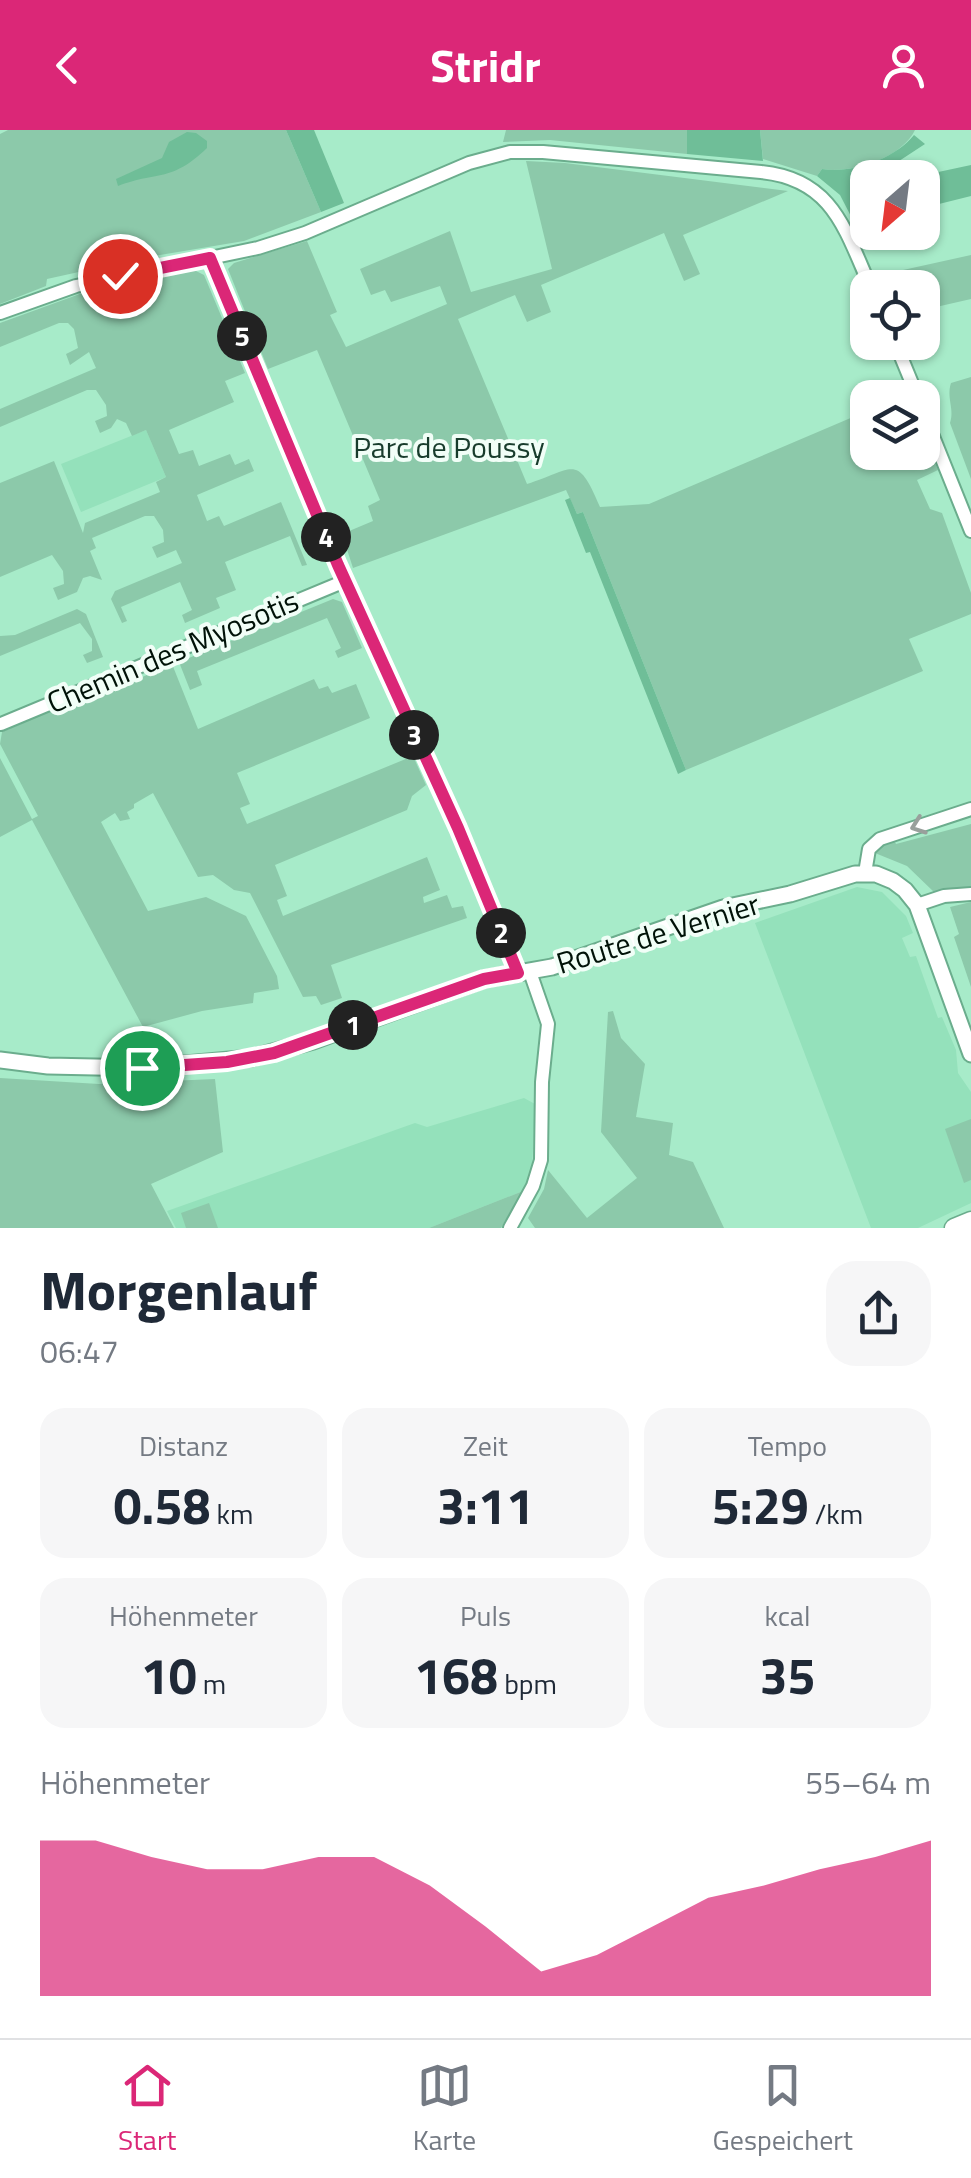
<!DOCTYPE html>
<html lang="de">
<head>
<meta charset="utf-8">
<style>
	body { margin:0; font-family:"Titillium Web",sans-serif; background:#f6f6f7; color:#1f2937; height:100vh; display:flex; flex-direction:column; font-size:38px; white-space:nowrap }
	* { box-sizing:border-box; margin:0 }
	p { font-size:32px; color:#747a83 }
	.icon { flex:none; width:55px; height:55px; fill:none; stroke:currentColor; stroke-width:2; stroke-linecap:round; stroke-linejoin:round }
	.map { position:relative; height:1098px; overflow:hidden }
	.drawer { display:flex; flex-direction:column; background:#fff; flex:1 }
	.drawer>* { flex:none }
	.needle { width:65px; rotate:208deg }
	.controls { position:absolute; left:850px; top:30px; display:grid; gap:20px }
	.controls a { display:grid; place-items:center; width:90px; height:90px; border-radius:20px; background:#fff; box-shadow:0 2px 8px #0004; font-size:50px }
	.pin { position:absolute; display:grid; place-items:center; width:85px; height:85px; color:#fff; margin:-42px; border:5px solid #fff; border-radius:50%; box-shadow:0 2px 10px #0007 }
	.km { position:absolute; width:50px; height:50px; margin:-25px; border-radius:50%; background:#222; color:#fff; font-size:28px; line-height:50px; text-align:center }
	.round { display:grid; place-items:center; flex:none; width:105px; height:105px; border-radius:30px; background:#f6f6f7 }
	.overview { display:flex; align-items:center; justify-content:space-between; height:170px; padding:0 40px }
	h1 { font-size:55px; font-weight:700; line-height:75px }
	.figures { display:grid; grid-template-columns:repeat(3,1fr); gap:15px; height:170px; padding:10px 40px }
	.figures div { display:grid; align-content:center; border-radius:25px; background:#f6f6f7; text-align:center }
	.figures b { font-size:50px; font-weight:700 }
	.figures small { font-size:28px; font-weight:400 }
	.figures p { font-size:28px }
	.chart { height:280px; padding:20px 40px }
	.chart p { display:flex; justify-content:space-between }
	.chart svg { width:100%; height:180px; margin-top:10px; fill:#db2777; opacity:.7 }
	header { display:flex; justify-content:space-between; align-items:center; height:130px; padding:0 40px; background:#db2777; color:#fff; font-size:45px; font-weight:700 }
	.menu { display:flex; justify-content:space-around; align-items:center; height:140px; border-top:2px solid #e0e1e3; background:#fff; font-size:28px; color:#747a83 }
	.menu a { display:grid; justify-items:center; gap:5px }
	.menu .on { color:#db2777 }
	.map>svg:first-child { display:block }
	.built { fill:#94e1bb }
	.green { fill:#8cc9aa }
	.forest { fill:#6fbe98 }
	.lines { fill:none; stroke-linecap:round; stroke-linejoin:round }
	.minor-casing { stroke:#6bad8d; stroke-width:16 }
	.tertiary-casing { stroke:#6bad8d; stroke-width:19 }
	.secondary-casing { stroke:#6bad8d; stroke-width:21 }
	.minor { stroke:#fff; stroke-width:12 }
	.tertiary { stroke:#fff; stroke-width:15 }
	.secondary { stroke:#fff; stroke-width:18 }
	.oneway { stroke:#99a09c }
	.route-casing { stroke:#fff; stroke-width:20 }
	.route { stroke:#db2777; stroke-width:12 }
	.labels { text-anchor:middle; stroke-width:8; stroke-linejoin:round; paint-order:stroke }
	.park-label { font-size:30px; fill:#183c2c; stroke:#f1fef7 }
	.street-label { font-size:30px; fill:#001208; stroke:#f1fef7 }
</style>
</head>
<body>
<header><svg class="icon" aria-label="back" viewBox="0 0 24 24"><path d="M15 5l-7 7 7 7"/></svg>Stridr<svg class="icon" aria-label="person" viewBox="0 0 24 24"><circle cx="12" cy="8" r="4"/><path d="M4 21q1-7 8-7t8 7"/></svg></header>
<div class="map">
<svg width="971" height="1098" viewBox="0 0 971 1098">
	<rect width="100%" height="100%" fill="#a7ebc9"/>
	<!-- built -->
	<g class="built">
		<path d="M 146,300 L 166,347 L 81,382 L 61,334 Z"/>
		<path d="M 857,757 L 882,762 L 906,786 L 913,803 L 902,808 L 910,827 L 916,826 L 938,888 L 942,887 L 956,920 L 958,943 L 971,962 L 971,1073 L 918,1098 L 871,1098 L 755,793 Z"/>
		<path d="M 524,968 L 535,974 L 532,1040 L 523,1061 L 429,1098 L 176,1098 L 167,1081 L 415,993 L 427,997 Z"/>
	</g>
	<!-- green -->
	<g class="green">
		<path d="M 8,0 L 286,0 L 321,82 L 244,111 L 142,128 L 47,149 L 46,156 L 0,174 L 0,4 Z"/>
		<path d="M 506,0 L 687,0 L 687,24 L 550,10 L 503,12 Z"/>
		<path d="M 760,0 L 915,0 C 902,28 851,44 822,39 L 817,46 L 763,29 Z"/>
		<path d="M 526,31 L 565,33 L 788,61 L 683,105 L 700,144 L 684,151 L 664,103 L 541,155 L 551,182 L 527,192 L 515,165 L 458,189 L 527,354 C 574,339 577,322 600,377 L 649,374 L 867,281 L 868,322 L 922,322 L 923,305 L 938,340 L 917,350 L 930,379 L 942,383 L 971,463 L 971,484 L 909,509 L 923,541 L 686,640 L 583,382 L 577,384 L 566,360 L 353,438 L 342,404 L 373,391 L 368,376 L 380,370 L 317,220 L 268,239 L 228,139 L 234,133 L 307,111 L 337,182 L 330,185 L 346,217 L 447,174 L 440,156 L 391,172 L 385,160 L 371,165 L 360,139 L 450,101 L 471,162 L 552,139 Z"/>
		<path d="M 971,125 L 971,169 L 923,180 L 922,158 L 891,157 L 885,144 Z"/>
		<path d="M 194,140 L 204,145 L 245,243 L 225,251 L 234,272 L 169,300 L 179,324 L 193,320 L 199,336 L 230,324 L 235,335 L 249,329 L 254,341 L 197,365 L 207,391 L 219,386 L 224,396 L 281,372 L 307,435 L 302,436 L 290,406 L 225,432 L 236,460 L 216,468 L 220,478 L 185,493 L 182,485 L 192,480 L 180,452 L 121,477 L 127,491 L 122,493 L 111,469 L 115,461 L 182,433 L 176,420 L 157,428 L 152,417 L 164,412 L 163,400 L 154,386 L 145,386 L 92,408 L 96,418 L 90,421 L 102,450 L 90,446 L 83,448 L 77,462 L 58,470 L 53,458 L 64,454 L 63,441 L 52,425 L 0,447 L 0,353 L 54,331 L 83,403 L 85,393 L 160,362 L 156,352 L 166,347 L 146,300 L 132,306 L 126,293 L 117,289 L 111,298 L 100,303 L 95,291 L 107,286 L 106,275 L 96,260 L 87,260 L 0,297 L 0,279 L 96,238 L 89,222 L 70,235 L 66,224 L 78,218 L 74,199 L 68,193 L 59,193 L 0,217 L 0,193 L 88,161 Z"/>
		<path d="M 971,247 L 971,349 L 950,293 C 955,279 946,268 951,253 Z"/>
		<path d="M 333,469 L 342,472 L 362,518 L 338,528 L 335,521 L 341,518 L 327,488 L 197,541 L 202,555 L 190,560 L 179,532 Z"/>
		<path d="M 77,479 L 86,484 L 103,527 L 87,533 L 83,525 L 92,521 L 92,509 L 80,493 L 0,526 L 0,506 L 15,505 Z"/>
		<path d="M 172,534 L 198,599 L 314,549 L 319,559 L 328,556 L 332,563 L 356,554 L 370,588 L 237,643 L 250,674 L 240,678 L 247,694 L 413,626 L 426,655 L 412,666 L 407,680 L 275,735 L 287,766 L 277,770 L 283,786 L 427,727 L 440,760 L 423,767 L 424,773 L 447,765 L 452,778 L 463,776 L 467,788 L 331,835 L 342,868 L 321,875 L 316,866 L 303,867 L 250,763 L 234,760 L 213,745 L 198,747 L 153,663 L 134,674 L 134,678 L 127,682 L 130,689 L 120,691 L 115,683 L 101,692 L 148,781 L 206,767 L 246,786 L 277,846 L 279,859 L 254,863 L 253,873 L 202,881 L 143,897 L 32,690 L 0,707 L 0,628 L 32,689 L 38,686 L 0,614 L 2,602 L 137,544 L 140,548 Z"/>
		<path d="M 971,694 L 971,759 L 935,763 L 907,736 L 875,723 L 883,714 L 894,710 L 896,714 Z"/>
		<path d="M 971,772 L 971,857 L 954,807 L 959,804 L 950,777 Z"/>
		<path d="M 613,881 L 621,908 L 645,934 L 636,987 L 673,993 L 669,1025 L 693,1032 L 724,1098 L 535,1098 L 528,1088 L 544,1059 L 548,1040 L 587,1088 L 637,1048 L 601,1002 L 608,882 Z"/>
		<path d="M 0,948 L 99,954 L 215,949 L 223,1022 L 151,1054 L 174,1098 L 0,1098 Z"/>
		<path d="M 971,989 L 971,1050 L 964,1053 L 945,999 Z"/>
		<path d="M 523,1061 L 501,1098 L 429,1098 Z"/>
		<path d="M 209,1073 L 218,1098 L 186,1098 L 181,1083 Z"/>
	</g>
	<!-- forest -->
	<g class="forest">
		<path d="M 286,0 L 314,0 L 344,73 L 321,82 Z"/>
		<path d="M 687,0 L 760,0 L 763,31 L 687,24 Z"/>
		<path d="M 187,2 L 196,3 L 207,11 L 207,18 C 170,53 161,40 118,56 L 116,49 L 162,28 L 169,12 Z"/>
		<path d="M 914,5 L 925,14 L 896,33 L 901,47 L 868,48 L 867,93 L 856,96 L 840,65 L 817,46 L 822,39 C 851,44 895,29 914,5 Z"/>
		<path d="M 971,35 L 971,66 L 923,78 L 922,48 L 915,47 Z"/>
		<path d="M 570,368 L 577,384 L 583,382 L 686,640 L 678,644 L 590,422 L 586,423 L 565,370 Z"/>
	</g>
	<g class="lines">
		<!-- minor casing -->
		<g class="minor-casing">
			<g id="minor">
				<path d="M 210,128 L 338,435 L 458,698 L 518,843"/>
				<path d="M 0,183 L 76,156 L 258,118 L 305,103 L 469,33 L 510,22 L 543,22 L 761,42 C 833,49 845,100 871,158"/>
				<path d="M 895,212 L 918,268"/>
				<path d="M 922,279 L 971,401"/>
				<path d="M 1,594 L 345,451"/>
				<path d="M 865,743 L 869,719 L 880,709 L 971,679"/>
				<path d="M 917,775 L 944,766 L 971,764"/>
				<path d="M 510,1098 L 533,1056 L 541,1030 L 542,952 L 548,894 L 530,842"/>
			</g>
		</g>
		<!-- tertiary casing -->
		<g class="tertiary-casing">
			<path id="tertiary" d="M 0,930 L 48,936 L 142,938 L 251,928 L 313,911 L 484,849 L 552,837 L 723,778 L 790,764 L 855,744 L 876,744 L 893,751 L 905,760 L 917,775 L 971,924"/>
		</g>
		<!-- secondary casing -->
		<g class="secondary-casing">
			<path id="secondary" d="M 954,1098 L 971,1091"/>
		</g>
		<!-- minor -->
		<use href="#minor" class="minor"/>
		<!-- tertiary -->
		<use href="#tertiary" class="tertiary"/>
		<!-- secondary -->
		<use href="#secondary" class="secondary"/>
	</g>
	<!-- one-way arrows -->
	<defs><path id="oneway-chevron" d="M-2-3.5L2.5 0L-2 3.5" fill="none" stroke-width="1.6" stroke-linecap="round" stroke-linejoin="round" transform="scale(2.5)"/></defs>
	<use class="oneway" href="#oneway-chevron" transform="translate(918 696) rotate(160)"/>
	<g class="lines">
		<!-- route casing -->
		<g class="route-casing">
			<path id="route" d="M 120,146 L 210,128 L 338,435 L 458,698 L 518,843 L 484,849 L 274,923 L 227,932 L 142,938"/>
		</g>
		<!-- route -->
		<use href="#route" class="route"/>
	</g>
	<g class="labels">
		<!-- park labels -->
		<g class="park-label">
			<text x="449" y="328">Parc de Poussy</text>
		</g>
		<!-- street labels -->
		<g class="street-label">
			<text transform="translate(173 522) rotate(-23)" y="10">Chemin des Myosotis</text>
			<text transform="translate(658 804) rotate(-17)" y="10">Route de Vernier</text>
		</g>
	</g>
</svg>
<div class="controls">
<a><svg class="needle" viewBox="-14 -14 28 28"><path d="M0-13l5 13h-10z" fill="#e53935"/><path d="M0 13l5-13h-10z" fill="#747a83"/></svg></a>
<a><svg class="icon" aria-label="locate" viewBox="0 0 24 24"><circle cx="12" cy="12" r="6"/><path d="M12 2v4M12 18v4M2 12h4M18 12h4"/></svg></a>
<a><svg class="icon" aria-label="layers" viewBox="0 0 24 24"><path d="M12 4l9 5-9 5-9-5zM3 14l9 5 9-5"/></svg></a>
</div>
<div class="pin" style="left:142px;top:938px;background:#1e9e55"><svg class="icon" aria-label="arrive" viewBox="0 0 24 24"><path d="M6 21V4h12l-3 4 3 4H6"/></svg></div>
<div class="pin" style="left:120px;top:146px;background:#d93025"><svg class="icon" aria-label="check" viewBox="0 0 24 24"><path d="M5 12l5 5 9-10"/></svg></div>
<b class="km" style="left:353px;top:895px">1</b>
<b class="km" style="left:501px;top:803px">2</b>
<b class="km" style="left:414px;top:605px">3</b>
<b class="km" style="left:326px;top:407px">4</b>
<b class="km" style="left:242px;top:206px">5</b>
</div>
<section class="drawer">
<div class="overview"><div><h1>Morgenlauf</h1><p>06:47</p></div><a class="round"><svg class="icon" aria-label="share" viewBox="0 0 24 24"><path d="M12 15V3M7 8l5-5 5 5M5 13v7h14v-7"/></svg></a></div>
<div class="figures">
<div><p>Distanz</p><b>0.58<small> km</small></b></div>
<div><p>Zeit</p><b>3:11</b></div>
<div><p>Tempo</p><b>5:29<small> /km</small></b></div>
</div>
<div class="figures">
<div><p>Höhenmeter</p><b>10<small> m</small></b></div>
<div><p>Puls</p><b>168<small> bpm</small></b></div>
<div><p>kcal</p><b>35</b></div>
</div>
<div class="chart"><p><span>Höhenmeter</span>55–64 m</p>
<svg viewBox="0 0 160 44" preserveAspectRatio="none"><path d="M0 44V6L10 6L20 10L30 13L40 13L50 10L60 10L70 17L80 27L90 38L100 34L110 27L120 20L130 17L140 13L150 10L160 6V44z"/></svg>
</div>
</section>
<nav class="menu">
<a class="on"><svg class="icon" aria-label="home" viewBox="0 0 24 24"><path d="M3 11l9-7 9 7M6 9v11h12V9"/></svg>Start</a>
<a><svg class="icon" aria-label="map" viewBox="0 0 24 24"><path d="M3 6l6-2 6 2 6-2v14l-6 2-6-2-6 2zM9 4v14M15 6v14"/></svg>Karte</a>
<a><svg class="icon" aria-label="saved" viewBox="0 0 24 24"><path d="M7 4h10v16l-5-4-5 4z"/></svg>Gespeichert</a>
</nav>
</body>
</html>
